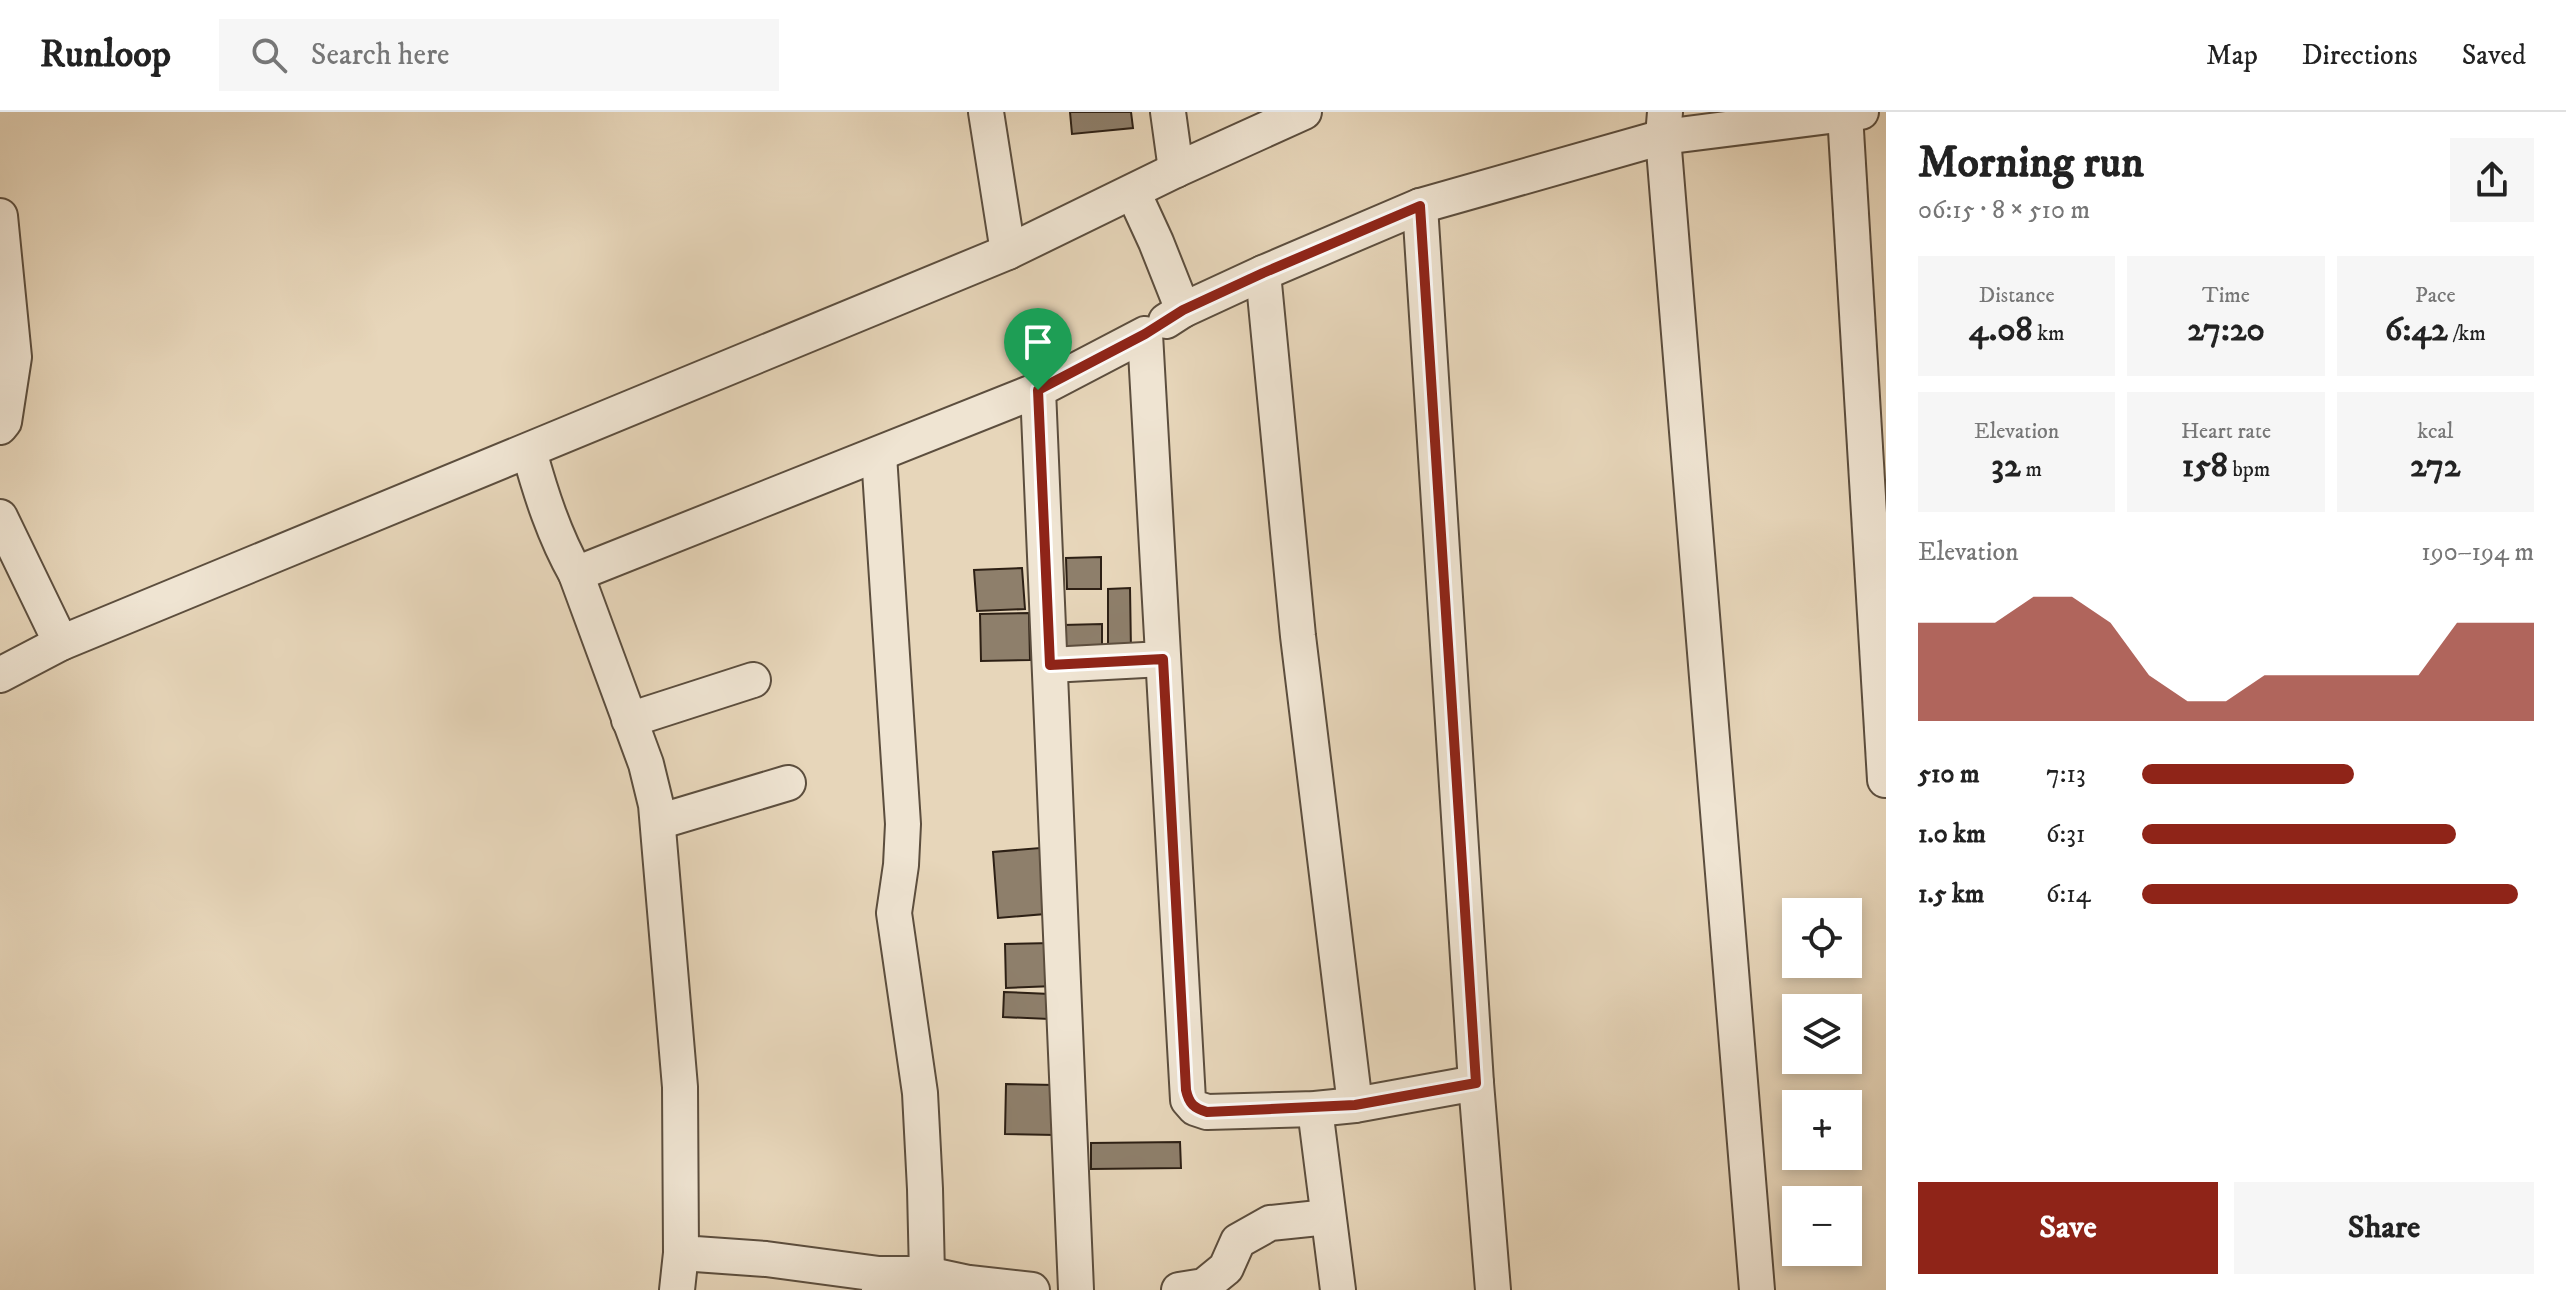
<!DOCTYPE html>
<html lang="en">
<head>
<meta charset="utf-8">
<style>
	body { margin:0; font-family:"IM FELL DW Pica",serif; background:#f6f6f6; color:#222; height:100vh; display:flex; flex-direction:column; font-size:30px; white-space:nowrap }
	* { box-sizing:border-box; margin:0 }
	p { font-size:26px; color:#767676 }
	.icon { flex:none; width:44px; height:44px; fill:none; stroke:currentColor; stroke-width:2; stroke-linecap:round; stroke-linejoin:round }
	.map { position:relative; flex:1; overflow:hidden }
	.drawer { display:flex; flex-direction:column; background:#fff; width:680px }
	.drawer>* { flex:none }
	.tools { position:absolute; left:1782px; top:786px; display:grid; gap:16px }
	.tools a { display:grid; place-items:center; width:80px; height:80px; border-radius:0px; background:#fff; box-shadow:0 4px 12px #0003; font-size:40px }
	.pin { position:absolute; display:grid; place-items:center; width:68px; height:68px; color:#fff; margin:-82px -34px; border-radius:50% 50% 50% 0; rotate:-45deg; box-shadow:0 0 8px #0007 }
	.pin .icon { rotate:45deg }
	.round { display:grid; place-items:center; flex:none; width:84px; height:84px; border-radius:0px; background:#f6f6f6 }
	.headline { display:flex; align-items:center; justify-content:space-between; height:136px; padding:0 32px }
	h1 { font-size:44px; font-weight:700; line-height:60px }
	.metrics { display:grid; grid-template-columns:repeat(3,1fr); gap:12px; height:136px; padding:8px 32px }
	.metrics div { display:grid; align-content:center; border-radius:0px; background:#f6f6f6; text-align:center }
	.metrics b { font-size:34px; font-weight:700 }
	.metrics small { font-size:22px; font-weight:400 }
	.metrics p { font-size:22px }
	.chart { height:224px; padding:16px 32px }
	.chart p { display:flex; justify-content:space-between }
	.chart svg { width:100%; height:144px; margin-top:8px; fill:#8f2418; opacity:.7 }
	.action { display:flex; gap:16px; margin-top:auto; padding:16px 32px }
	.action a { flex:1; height:92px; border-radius:0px; background:#8f2418; color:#fff; font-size:32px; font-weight:700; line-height:92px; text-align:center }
	.action a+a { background:#f6f6f6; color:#222 }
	ul { padding:0 32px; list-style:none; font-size:26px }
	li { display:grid; grid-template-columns:128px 96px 1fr; align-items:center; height:60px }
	li i { height:20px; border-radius:10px; background:#8f2418 }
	header { display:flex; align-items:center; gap:48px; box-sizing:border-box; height:112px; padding:0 40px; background:#fff; border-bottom:2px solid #e0e0e0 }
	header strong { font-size:38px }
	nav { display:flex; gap:44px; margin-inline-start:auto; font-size:28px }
	.search { width:560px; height:72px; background:#f6f6f6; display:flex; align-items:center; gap:20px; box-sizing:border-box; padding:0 28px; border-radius:0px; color:#767676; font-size:30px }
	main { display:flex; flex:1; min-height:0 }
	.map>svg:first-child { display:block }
	.building { fill:#8e7f6b; stroke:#2d2015; stroke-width:2 }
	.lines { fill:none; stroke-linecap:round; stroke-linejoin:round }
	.minor-casing { stroke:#5c4e3e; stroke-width:38 }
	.minor { stroke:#efe4d2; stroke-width:34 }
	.route-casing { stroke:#fff; stroke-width:16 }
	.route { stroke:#8f2418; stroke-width:10 }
</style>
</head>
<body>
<header>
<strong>Runloop</strong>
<div class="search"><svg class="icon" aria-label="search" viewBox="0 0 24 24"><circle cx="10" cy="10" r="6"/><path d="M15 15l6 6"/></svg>Search here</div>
<nav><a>Map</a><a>Directions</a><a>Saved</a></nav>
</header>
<main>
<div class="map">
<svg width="1886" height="1178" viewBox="0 0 1886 1178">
	<rect width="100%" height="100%" fill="#e7d6ba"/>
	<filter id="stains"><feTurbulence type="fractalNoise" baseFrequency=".0025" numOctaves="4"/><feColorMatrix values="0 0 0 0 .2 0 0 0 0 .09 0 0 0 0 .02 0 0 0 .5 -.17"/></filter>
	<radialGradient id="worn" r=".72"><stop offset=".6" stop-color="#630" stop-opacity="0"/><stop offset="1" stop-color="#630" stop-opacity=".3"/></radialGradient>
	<!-- building -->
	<g class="building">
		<path d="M 1070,0 L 1131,0 L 1133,16 L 1072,22 Z"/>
		<path d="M 1101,445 L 1101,477 L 1067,477 L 1066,446 Z"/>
		<path d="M 1022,456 L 1025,497 L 977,499 L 974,458 Z"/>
		<path d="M 1130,476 L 1131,539 L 1108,539 L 1108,477 Z"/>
		<path d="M 1029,501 L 1030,548 L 981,549 L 980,502 Z"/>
		<path d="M 1102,512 L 1102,542 L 1063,542 L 1063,513 Z"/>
		<path d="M 1040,736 L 1045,802 L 998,806 L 993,740 Z"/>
		<path d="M 1052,831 L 1054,874 L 1006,876 L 1005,832 Z"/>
		<path d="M 1004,880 L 1050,882 L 1049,907 L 1003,905 Z"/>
		<path d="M 1006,972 L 1055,973 L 1055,1023 L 1005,1022 Z"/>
		<path d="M 1180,1030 L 1181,1056 L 1091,1057 L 1091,1031 Z"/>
	</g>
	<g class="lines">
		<!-- minor casing -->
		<g class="minor-casing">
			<g id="minor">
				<path d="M 986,0 L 1008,140"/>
				<path d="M 1168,0 L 1176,58"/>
				<path d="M 1665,0 L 1663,25 L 1757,1178"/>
				<path d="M 1845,2 L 1885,668"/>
				<path d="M 1133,80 L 1156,130 L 1183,198 L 1166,209"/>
				<path d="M 1420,94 L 1476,971"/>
				<path d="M 0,104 L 14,245 L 4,310 L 0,315"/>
				<path d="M 1263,161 L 1298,524 L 1355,993"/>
				<path d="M 1183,198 L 1263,161 L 1420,94 L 1663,25 L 1861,0"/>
				<path d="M 529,339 C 541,382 554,423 576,462 L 646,652 L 656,693 L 680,975 L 681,1141 L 766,1147 L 879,1162 L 879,1178"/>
				<path d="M 879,343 L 903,712 L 901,753 L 894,801 L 920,981 L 925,1077 L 927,1162 L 879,1162"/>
				<path d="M 0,405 L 61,531"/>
				<path d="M 576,462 L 1038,278"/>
				<path d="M 1050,553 L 1163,547"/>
				<path d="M 0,563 L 61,531 L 1008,140 L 1176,58 L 1304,0"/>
				<path d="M 629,608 L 753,568"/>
				<path d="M 658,710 L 788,671"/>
				<path d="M 1315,997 L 1338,1178"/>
				<path d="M 927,1162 L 969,1171 L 1032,1178"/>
				<path d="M 677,1178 L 681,1141"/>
				<path d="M 1076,1178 L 1038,278 L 1145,222 L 1188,988 L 1195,996 L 1207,1000 L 1315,997 L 1355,993 L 1476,971 L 1493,1178"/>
				<path d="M 1179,1178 L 1204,1174 L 1226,1156 L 1238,1129 L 1270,1111 L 1328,1105"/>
			</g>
		</g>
		<!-- minor -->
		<use href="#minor" class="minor"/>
	</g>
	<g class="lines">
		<!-- route casing -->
		<g class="route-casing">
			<path id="route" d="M 1420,94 L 1476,971 L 1355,993 L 1207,1000 C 1194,996 1189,992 1186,978 L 1163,547 L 1050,553 L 1038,278 L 1145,222 L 1183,198 L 1263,161 Z"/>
		</g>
		<!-- route -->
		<use href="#route" class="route"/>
	</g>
	<rect width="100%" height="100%" filter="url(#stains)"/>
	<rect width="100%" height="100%" fill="url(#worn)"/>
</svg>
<div class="tools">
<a><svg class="icon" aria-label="locate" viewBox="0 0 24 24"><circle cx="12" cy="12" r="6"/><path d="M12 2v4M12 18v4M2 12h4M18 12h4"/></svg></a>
<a><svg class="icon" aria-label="layers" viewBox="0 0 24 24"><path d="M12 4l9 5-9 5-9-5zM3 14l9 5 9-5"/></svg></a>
<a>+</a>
<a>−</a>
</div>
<div class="pin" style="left:1038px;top:278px;background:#1e9e55"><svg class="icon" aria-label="arrive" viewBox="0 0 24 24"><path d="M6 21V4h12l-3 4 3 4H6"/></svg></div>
</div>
<section class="drawer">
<div class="headline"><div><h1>Morning run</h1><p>06:15 · 8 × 510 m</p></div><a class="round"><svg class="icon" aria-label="share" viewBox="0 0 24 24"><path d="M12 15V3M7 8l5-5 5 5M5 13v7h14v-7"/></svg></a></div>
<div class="metrics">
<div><p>Distance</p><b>4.08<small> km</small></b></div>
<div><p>Time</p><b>27:20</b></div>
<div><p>Pace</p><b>6:42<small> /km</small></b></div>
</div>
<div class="metrics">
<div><p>Elevation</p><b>32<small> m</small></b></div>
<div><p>Heart rate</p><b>158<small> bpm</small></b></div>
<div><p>kcal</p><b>272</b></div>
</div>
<div class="chart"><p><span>Elevation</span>190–194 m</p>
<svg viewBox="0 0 160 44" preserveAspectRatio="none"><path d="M0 44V14L10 14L20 14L30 6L40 6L50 14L60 30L70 38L80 38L90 30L100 30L110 30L120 30L130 30L140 14L150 14L160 14V44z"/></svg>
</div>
<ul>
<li><b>510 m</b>7:13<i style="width:54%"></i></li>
<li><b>1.0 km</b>6:31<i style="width:80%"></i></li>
<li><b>1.5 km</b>6:14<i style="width:96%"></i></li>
</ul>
<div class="action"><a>Save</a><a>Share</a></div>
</section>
</main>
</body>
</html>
